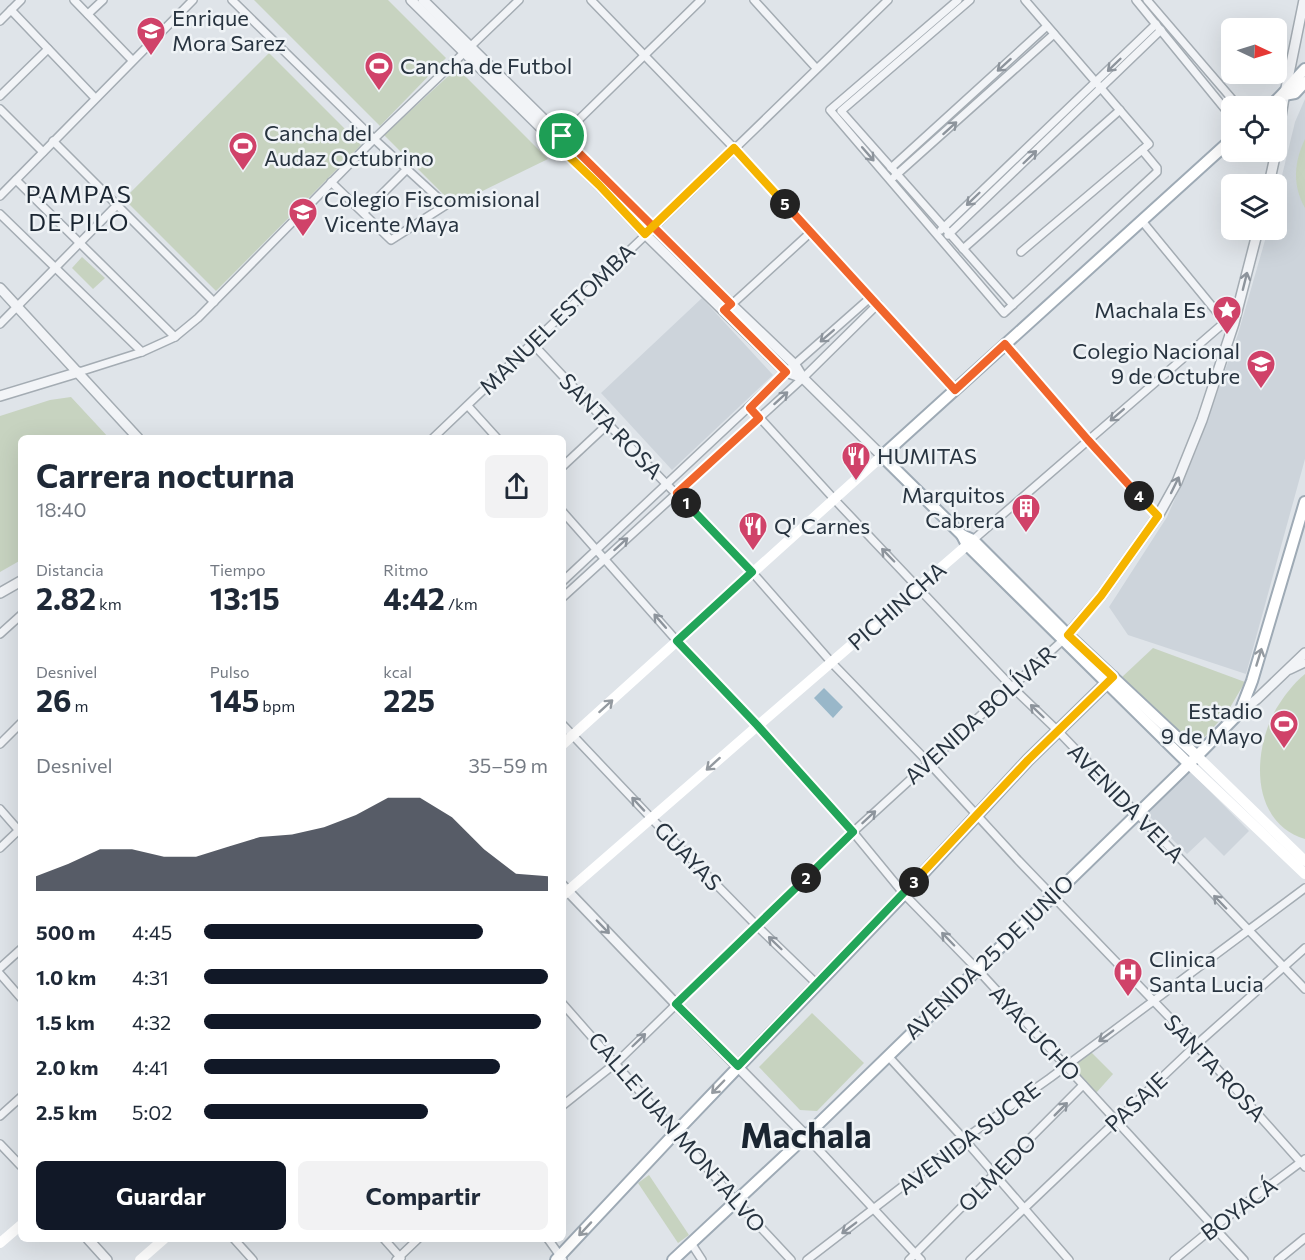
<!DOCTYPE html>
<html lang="es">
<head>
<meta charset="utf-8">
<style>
	body { margin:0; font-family:Commissioner,sans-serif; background:#f2f2f3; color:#1f2937; height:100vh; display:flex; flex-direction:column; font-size:22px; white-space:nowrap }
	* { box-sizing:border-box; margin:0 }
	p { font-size:20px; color:#747a83 }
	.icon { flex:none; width:33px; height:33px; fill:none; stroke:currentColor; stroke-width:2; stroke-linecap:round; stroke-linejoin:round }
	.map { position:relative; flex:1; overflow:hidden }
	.sheet { position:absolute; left:18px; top:435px; width:548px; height:807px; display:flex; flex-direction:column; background:#fff; border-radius:9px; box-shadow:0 6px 24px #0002 }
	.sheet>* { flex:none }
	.needle { width:39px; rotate:94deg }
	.buttons { position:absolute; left:1221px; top:18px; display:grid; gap:12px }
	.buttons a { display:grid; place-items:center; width:66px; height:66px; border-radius:9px; background:#fff; box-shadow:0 6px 24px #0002; font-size:30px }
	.pin { position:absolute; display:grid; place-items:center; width:51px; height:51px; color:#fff; margin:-26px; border:3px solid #fff; border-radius:50%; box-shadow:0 2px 6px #0007 }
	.km { position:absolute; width:30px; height:30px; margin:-15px; border-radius:50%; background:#222; color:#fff; font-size:16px; line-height:30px; text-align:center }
	.round { display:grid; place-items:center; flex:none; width:63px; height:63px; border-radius:9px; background:#f2f2f3 }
	.head { display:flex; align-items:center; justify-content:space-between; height:102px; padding:0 18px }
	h1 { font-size:33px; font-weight:700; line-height:45px }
	.figures { display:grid; grid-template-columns:repeat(3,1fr); gap:9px; height:102px; padding:6px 18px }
	.figures div { display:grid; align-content:center }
	.figures b { font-size:30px; font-weight:700 }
	.figures small { font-size:16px; font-weight:400 }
	.figures p { font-size:16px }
	.chart { height:168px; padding:12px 18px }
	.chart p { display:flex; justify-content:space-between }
	.chart svg { width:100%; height:108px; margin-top:6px; fill:#111827; opacity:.7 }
	.button { display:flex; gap:12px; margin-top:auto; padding:12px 18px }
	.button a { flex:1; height:69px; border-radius:9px; background:#111827; color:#fff; font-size:24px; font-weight:700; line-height:69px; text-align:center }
	.button a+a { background:#f2f2f3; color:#1f2937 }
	ul { padding:0 18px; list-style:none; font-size:20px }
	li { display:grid; grid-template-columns:96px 72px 1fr; align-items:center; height:45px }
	li i { height:15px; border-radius:8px; background:#111827 }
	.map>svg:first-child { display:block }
	.built { fill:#cdd4db }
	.green { fill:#c7d3c0 }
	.water { fill:#99b7c9 }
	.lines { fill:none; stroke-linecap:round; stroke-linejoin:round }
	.minor-casing { stroke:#a4acb3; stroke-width:10 }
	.tertiary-casing { stroke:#a4acb3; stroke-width:12 }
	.primary-casing { stroke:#9eaab5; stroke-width:14 }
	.minor { stroke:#f2f4f7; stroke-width:7 }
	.tertiary { stroke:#f2f4f7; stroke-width:9 }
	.secondary { stroke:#fff; stroke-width:10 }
	.primary { stroke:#fff; stroke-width:10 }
	.oneway { stroke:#8d949c }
	.oneway2 { stroke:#949aa0 }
	.split-1-casing { stroke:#fff; stroke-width:12 }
	.split-2-casing { stroke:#fff; stroke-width:12 }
	.split-3-casing { stroke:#fff; stroke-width:12 }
	.split-4-casing { stroke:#fff; stroke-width:12 }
	.split-5-casing { stroke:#fff; stroke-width:12 }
	.split-6-casing { stroke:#fff; stroke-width:12 }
	.split-1 { stroke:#f0652b; stroke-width:8 }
	.split-2 { stroke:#22a559; stroke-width:8 }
	.split-3 { stroke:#22a559; stroke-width:8 }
	.split-4 { stroke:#f5b400; stroke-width:8 }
	.split-5 { stroke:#f0652b; stroke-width:8 }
	.split-6 { stroke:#f5b400; stroke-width:8 }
	.labels { text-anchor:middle; stroke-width:5; stroke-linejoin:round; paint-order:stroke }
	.poi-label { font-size:22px; fill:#283440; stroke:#eff3f6; text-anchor:start }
	.street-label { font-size:22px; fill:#283440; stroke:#eff3f6 }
	.neighbourhood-label { font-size:24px; letter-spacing:1.5px; fill:#1a2531; stroke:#eff3f6 }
	.town-label { font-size:34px; font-weight:bold; fill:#1a2531; stroke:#eff3f6 }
</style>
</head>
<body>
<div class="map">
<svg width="1305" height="1260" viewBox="0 0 1305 1260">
	<rect width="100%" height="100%" fill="#dfe4e9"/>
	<!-- built -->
	<g class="built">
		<path d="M 1305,99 L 1305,459 L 1246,674 L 1128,635 L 1109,607 L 1167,517 L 1198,446 L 1238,334 L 1268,230 L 1276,230 L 1277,196 L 1295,122 Z"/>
		<path d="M 702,298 L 773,375 L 672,470 L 601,393 Z"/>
		<path d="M 1189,770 L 1249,831 L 1224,856 L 1205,837 L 1187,854 L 1146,813 Z"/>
	</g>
	<!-- green -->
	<g class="green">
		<path d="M 254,0 L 388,0 L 446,58 L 380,126 Z"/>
		<path d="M 269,53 L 361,145 L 216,291 L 124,199 Z"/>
		<path d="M 457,68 L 548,159 L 454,205 L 384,135 Z"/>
		<path d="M 1305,139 L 1305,208 C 1292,185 1294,162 1305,139 Z"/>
		<path d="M 82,257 L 105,278 L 93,289 L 72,268 Z"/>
		<path d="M 71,397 L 109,438 L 21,438 L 21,560 L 0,572 L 0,416 L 50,400 Z"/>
		<path d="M 1153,648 L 1245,682 L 1228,711 L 1195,748 L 1121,678 Z"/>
		<path d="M 1305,674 L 1305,839 C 1250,822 1252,752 1276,709 C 1284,696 1293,684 1305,674 Z"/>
		<path d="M 812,1013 L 864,1063 L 817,1111 L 800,1110 L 759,1067 Z"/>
		<path d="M 1091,1052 L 1113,1074 L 1096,1093 L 1072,1066 Z"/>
		<path d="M 649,1175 L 689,1235 L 678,1243 L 638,1183 Z"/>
	</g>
	<!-- water -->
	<path class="water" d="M 824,688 L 843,707 L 833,718 L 814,698 Z"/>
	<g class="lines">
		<!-- minor casing -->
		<g class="minor-casing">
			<g id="minor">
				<path d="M 74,0 L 132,60"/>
				<path d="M 232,0 L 374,139 L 446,205 L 391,240 L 331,182"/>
				<path d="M 591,0 L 734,148 L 955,390"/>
				<path d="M 754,0 L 816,68"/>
				<path d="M 958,0 L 830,110 L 1004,313 L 1157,172 L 1157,168 L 1142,150"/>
				<path d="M 970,0 L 841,111 L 1013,305"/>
				<path d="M 1136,0 L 1225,109 L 1232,120"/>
				<path d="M 1147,0 L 1238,106"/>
				<path d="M 11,10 L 95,98"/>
				<path d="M 88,14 L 103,0"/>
				<path d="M 0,21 L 21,0"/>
				<path d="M 0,96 L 48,49"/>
				<path d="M 0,109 L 43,152"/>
				<path d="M 559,139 L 701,0"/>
				<path d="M 53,141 L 214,302"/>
				<path d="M 891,168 L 1047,26"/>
				<path d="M 894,177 L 1054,34"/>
				<path d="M 16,180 L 175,337"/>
				<path d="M 0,196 L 193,0"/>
				<path d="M 364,212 L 407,169"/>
				<path d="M 0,214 L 142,352"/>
				<path d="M 1142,221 L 1225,322"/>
				<path d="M 941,230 L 1156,24"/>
				<path d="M 948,235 L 1161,30"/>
				<path d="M 963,249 L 1120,110"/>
				<path d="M 1021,252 L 1149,144 L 1025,0"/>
				<path d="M 729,307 L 811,232"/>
				<path d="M 0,324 L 117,205"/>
				<path d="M 531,342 L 608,424 L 752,572 L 832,663 L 928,762 L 1018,860 L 1196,1045 L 1305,1167"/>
				<path d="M 1005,344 L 1088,440 L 1158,516"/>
				<path d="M 79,372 L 142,352 L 175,337 L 198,318 L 374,139 L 519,0"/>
				<path d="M 468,406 L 497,438"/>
				<path d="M 750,407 L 835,500 L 1011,686 L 1058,731 L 1305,989"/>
				<path d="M 433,438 L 654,227 L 888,0"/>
				<path d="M 562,467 L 608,424"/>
				<path d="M 562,511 L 677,641 L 757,725 L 853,832 L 904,894 L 977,969 L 1244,1260"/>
				<path d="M 973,540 L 1225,322 L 1234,323"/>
				<path d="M 562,582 L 786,372 L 871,297"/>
				<path d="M 562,598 L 803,378 L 878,304"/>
				<path d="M 0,634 L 21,615"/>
				<path d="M 1290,670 L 1305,663"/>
				<path d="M 562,724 L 652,819 L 757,926 L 817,984"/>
				<path d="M 0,744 L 21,723"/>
				<path d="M 0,809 L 21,833"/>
				<path d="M 0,848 L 21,828"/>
				<path d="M 0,968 L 21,949"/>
				<path d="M 0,974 L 21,998"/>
				<path d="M 562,1003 L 736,1201 L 791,1260"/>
				<path d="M 888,1056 L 964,1139 L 1069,1260"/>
				<path d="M 562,1106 L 617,1062 L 853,832 L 1062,641"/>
				<path d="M 0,1116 L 21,1097"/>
				<path d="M 806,1136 L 921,1260"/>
				<path d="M 0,1144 L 21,1166"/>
				<path d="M 234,1239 L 253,1260"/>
				<path d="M 384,1239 L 401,1258"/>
				<path d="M 548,1239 L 563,1260"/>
				<path d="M 691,1243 L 702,1260"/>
				<path d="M 396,1260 L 418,1239"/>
				<path d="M 807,1260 L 964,1139 L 1050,1078 L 1305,888"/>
				<path d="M 909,1260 L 1083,1085"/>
				<path d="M 970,1260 L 1196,1045 L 1305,948"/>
				<path d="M 1174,1260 L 1214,1227 L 1305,1159"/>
				<path d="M 1278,1260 L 1305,1238"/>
			</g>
		</g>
		<!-- tertiary casing -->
		<g class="tertiary-casing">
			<g id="tertiary">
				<path d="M 411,0 L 599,185 L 645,234 L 786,372 L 803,378"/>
				<path d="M 423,0 L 731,304 L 795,365 L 803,378 L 882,456"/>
				<path d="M 1276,146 L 1284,98 L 1304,0"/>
				<path d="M 1269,184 L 1276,152"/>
				<path d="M 0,288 L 138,438"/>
				<path d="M 0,396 L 79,372"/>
				<path d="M 0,593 L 21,581"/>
				<path d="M 1064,639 L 1101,596 L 1158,516 L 1177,482 L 1202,420 L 1224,353 L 1234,323 L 1258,230"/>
				<path d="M 1240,712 L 1257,699 L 1305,653"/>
				<path d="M 562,885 L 676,1004 L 806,1136"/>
				<path d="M 88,1239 L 107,1260"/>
			</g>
		</g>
		<!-- primary casing -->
		<g class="primary-casing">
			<g id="primary">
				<path d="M 1284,95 L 1295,93 L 1305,82"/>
				<path d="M 1270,106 C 1284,95 1292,82 1305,69"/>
				<path d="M 962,535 L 967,545 L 1189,764"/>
				<path d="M 1197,756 L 1068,635 L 973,540 L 962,535 L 882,456 L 1232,139"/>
				<path d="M 556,1260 L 676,1132 L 904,894 L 1028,760 L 1113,677"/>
				<path d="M 673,1260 L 806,1136 L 1197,756 L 1240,712 L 1252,681 L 1305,502"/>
			</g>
		</g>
		<!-- minor -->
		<use href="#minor" class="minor"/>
		<!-- tertiary -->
		<use href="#tertiary" class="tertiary"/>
		<!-- secondary -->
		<g class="secondary">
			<path d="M 562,745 L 882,456"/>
			<path d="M 1197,756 L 1305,861"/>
			<path d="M 1189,764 L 1305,874"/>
			<path d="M 562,896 C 699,777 835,658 973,540"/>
			<path d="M 0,1243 L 21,1225"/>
			<path d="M 140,1260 L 164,1239"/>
		</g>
		<!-- primary -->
		<use href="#primary" class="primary"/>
	</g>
	<!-- one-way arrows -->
	<defs><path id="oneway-shaft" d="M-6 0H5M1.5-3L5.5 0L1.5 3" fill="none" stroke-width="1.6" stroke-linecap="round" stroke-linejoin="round" transform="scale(1.5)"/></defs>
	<g class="oneway">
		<use href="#oneway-shaft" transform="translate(1004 65) rotate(138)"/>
		<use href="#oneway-shaft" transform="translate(1114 65) rotate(136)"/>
		<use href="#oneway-shaft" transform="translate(950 128) rotate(-42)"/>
		<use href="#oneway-shaft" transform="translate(868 154) rotate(49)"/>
		<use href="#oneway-shaft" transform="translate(1030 157) rotate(-44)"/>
		<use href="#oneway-shaft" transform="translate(973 199) rotate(136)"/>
		<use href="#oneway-shaft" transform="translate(1245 281) rotate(-76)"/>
		<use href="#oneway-shaft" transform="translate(827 336) rotate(139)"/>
		<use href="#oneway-shaft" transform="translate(781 398) rotate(-42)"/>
		<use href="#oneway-shaft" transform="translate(1117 415) rotate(139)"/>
		<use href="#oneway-shaft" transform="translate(1175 485) rotate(-64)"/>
		<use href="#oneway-shaft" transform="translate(621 544) rotate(-42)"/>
		<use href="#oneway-shaft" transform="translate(888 555) rotate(-134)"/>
		<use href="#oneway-shaft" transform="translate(660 621) rotate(-131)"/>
		<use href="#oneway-shaft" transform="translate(1037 711) rotate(-136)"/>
		<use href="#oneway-shaft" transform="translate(638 804) rotate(-133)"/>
		<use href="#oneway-shaft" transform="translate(869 817) rotate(-43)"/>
		<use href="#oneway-shaft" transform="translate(1220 902) rotate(-134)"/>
		<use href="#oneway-shaft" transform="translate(603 927) rotate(46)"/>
		<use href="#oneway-shaft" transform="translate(948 939) rotate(-134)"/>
		<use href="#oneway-shaft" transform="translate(775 943) rotate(-136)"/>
		<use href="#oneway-shaft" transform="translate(1106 1036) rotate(143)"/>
		<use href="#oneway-shaft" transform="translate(639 1040) rotate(-44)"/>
		<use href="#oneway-shaft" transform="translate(1061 1109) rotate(-45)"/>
		<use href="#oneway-shaft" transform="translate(849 1228) rotate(143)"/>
	</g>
	<g class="oneway2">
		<use href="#oneway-shaft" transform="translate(1259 657) rotate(-73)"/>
		<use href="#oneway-shaft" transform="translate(606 706) rotate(-42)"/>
		<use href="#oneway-shaft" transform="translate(713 764) rotate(138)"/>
		<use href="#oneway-shaft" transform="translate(718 1087) rotate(134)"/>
		<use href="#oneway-shaft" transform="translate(585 1229) rotate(133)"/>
	</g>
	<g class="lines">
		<!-- split-1 casing -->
		<g class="split-1-casing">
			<path id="split-1" d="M 562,136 L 731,304 L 724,310 L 786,372 L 750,408 L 759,418 L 677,493 L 686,503"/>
		</g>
		<!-- split-2 casing -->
		<g class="split-2-casing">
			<path id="split-2" d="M 686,503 L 752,572 L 677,641 L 757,725 L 853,832 L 806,878"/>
		</g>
		<!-- split-3 casing -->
		<g class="split-3-casing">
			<path id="split-3" d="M 806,878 L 676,1004 L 738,1066 L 914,882"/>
		</g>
		<!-- split-4 casing -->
		<g class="split-4-casing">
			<path id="split-4" d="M 914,882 L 1028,760 L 1113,677 L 1068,635 L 1101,596 L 1158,516 L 1139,496"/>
		</g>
		<!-- split-5 casing -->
		<g class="split-5-casing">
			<path id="split-5" d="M 785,204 L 955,390 L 1005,344 L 1088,440 L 1139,496"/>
		</g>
		<!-- split-6 casing -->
		<g class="split-6-casing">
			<path id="split-6" d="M 562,136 L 555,143 L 599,185 L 645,234 L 734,148 L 785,204"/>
		</g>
		<!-- split-1 -->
		<use href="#split-1" class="split-1"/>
		<!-- split-2 -->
		<use href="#split-2" class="split-2"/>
		<!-- split-3 -->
		<use href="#split-3" class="split-3"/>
		<!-- split-4 -->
		<use href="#split-4" class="split-4"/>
		<!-- split-5 -->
		<use href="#split-5" class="split-5"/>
		<!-- split-6 -->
		<use href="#split-6" class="split-6"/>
	</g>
	<!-- icons -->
	<defs>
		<g id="school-pin" transform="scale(1.5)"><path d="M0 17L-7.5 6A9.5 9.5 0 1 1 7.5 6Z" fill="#d04269" stroke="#eff3f6"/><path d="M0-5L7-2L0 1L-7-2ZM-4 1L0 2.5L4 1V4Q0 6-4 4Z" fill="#fff"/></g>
		<g id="stadium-pin" transform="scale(1.5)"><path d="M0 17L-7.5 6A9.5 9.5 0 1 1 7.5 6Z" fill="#d04269" stroke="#eff3f6"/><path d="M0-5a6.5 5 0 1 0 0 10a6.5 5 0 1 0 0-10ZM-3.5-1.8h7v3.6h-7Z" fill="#fff"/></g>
		<g id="sight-pin" transform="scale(1.5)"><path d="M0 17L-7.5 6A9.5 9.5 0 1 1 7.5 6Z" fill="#d04269" stroke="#eff3f6"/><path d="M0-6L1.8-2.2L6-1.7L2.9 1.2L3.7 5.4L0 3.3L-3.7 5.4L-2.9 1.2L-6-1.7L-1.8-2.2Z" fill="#fff"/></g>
		<g id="restaurant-pin" transform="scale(1.5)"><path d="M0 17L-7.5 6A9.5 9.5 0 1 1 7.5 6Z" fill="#d04269" stroke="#eff3f6"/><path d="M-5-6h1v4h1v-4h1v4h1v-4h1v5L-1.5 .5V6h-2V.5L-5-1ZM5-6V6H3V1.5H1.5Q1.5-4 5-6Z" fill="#fff"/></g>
		<g id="building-pin" transform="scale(1.5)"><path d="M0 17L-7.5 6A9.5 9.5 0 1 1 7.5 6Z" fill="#d04269" stroke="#eff3f6"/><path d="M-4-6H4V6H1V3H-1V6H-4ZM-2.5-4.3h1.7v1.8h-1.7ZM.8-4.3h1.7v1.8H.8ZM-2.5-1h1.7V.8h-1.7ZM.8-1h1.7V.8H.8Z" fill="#fff"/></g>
		<g id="hospital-pin" transform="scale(1.5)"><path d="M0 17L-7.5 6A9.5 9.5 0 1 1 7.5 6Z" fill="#d04269" stroke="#eff3f6"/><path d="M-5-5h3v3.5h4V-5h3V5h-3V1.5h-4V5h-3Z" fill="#fff"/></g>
	</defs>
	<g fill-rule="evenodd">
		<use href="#school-pin" x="151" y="31"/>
		<use href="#stadium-pin" x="379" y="66"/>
		<use href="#stadium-pin" x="243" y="146"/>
		<use href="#school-pin" x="303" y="212"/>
		<use href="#sight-pin" x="1227" y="310"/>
		<use href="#school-pin" x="1261" y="364"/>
		<use href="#restaurant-pin" x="856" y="456"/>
		<use href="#building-pin" x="1026" y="508"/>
		<use href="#restaurant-pin" x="753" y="526"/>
		<use href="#stadium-pin" x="1284" y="724"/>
		<use href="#hospital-pin" x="1128" y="972"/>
	</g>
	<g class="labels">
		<!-- poi labels -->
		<g class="poi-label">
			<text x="172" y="26">Enrique<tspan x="172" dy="25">Mora Sarez</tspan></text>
			<text x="400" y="74">Cancha de Futbol</text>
			<text x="264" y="141">Cancha del<tspan x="264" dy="25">Audaz Octubrino</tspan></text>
			<text x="324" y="207">Colegio Fiscomisional<tspan x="324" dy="25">Vicente Maya</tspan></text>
			<text x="1206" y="318" text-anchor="end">Machala Es</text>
			<text x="1240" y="359" text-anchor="end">Colegio Nacional<tspan x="1240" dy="25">9 de Octubre</tspan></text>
			<text x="877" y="464">HUMITAS</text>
			<text x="1005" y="503" text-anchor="end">Marquitos<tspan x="1005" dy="25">Cabrera</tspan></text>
			<text x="774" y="534">Q' Carnes</text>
			<text x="1263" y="719" text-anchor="end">Estadio<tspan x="1263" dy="25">9 de Mayo</tspan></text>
			<text x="1149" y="967">Clinica<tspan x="1149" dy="25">Santa Lucia</tspan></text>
		</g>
		<!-- street labels -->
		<g class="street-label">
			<text transform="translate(557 319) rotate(-44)" y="8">MANUEL ESTOMBA</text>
			<text transform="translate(611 426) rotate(46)" y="8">SANTA ROSA</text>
			<text transform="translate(897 606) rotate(-41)" y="8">PICHINCHA</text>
			<text transform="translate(980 715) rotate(-42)" y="8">AVENIDA BOLÍVAR</text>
			<text transform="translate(1126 803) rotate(46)" y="8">AVENIDA VELA</text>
			<text transform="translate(688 856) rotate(46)" y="8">GUAYAS</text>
			<text transform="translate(989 957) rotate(-44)" y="8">AVENIDA 25 DE JUNIO</text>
			<text transform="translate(1035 1033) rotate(47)" y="8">AYACUCHO</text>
			<text transform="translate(1215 1068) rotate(47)" y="8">SANTA ROSA</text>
			<text transform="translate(1136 1102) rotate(-43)" y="8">PASAJE</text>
			<text transform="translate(677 1132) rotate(49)" y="8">CALLE JUAN MONTALVO</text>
			<text transform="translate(969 1138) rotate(-37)" y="8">AVENIDA SUCRE</text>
			<text transform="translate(997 1173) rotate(-45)" y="8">OLMEDO</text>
			<text transform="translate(1239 1209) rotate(-37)" y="8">BOYACÁ</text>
		</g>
		<!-- neighbourhood labels -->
		<g class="neighbourhood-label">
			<text x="79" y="203">PAMPAS<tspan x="79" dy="28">DE PILO</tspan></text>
		</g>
		<!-- town labels -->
		<g class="town-label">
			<text x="806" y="1148">Machala</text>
		</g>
	</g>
</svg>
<div class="buttons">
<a><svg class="needle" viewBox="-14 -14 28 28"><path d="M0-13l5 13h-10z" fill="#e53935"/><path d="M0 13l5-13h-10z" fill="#747a83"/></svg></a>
<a><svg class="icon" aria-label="locate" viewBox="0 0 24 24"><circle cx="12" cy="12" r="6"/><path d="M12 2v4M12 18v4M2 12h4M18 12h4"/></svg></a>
<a><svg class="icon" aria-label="layers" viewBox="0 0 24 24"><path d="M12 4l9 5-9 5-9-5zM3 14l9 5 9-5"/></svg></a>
</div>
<div class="pin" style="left:562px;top:136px;background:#1e9e55"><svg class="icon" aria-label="arrive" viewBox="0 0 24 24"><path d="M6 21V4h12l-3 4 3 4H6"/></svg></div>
<b class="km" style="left:686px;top:503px">1</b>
<b class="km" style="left:806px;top:878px">2</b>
<b class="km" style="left:914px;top:882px">3</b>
<b class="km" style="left:1139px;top:496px">4</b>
<b class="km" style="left:785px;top:204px">5</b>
<section class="sheet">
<div class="head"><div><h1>Carrera nocturna</h1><p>18:40</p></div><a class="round"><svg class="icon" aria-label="share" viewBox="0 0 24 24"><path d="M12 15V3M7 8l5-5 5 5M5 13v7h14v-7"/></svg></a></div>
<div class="figures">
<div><p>Distancia</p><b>2.82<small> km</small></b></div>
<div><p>Tiempo</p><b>13:15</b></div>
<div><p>Ritmo</p><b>4:42<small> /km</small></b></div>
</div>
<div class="figures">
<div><p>Desnivel</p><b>26<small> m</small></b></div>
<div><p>Pulso</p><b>145<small> bpm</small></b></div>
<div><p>kcal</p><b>225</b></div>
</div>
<div class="chart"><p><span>Desnivel</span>35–59 m</p>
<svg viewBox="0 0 160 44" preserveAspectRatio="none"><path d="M0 44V38L10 33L20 27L30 27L40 30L50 30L60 26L70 22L80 21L90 18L100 13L110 6L120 6L130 14L140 27L150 37L160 38V44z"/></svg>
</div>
<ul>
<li><b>500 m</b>4:45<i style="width:81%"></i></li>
<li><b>1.0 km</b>4:31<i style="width:100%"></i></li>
<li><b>1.5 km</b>4:32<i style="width:98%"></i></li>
<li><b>2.0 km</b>4:41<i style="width:86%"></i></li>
<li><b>2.5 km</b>5:02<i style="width:65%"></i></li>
</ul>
<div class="button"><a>Guardar</a><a>Compartir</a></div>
</section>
</div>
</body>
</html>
